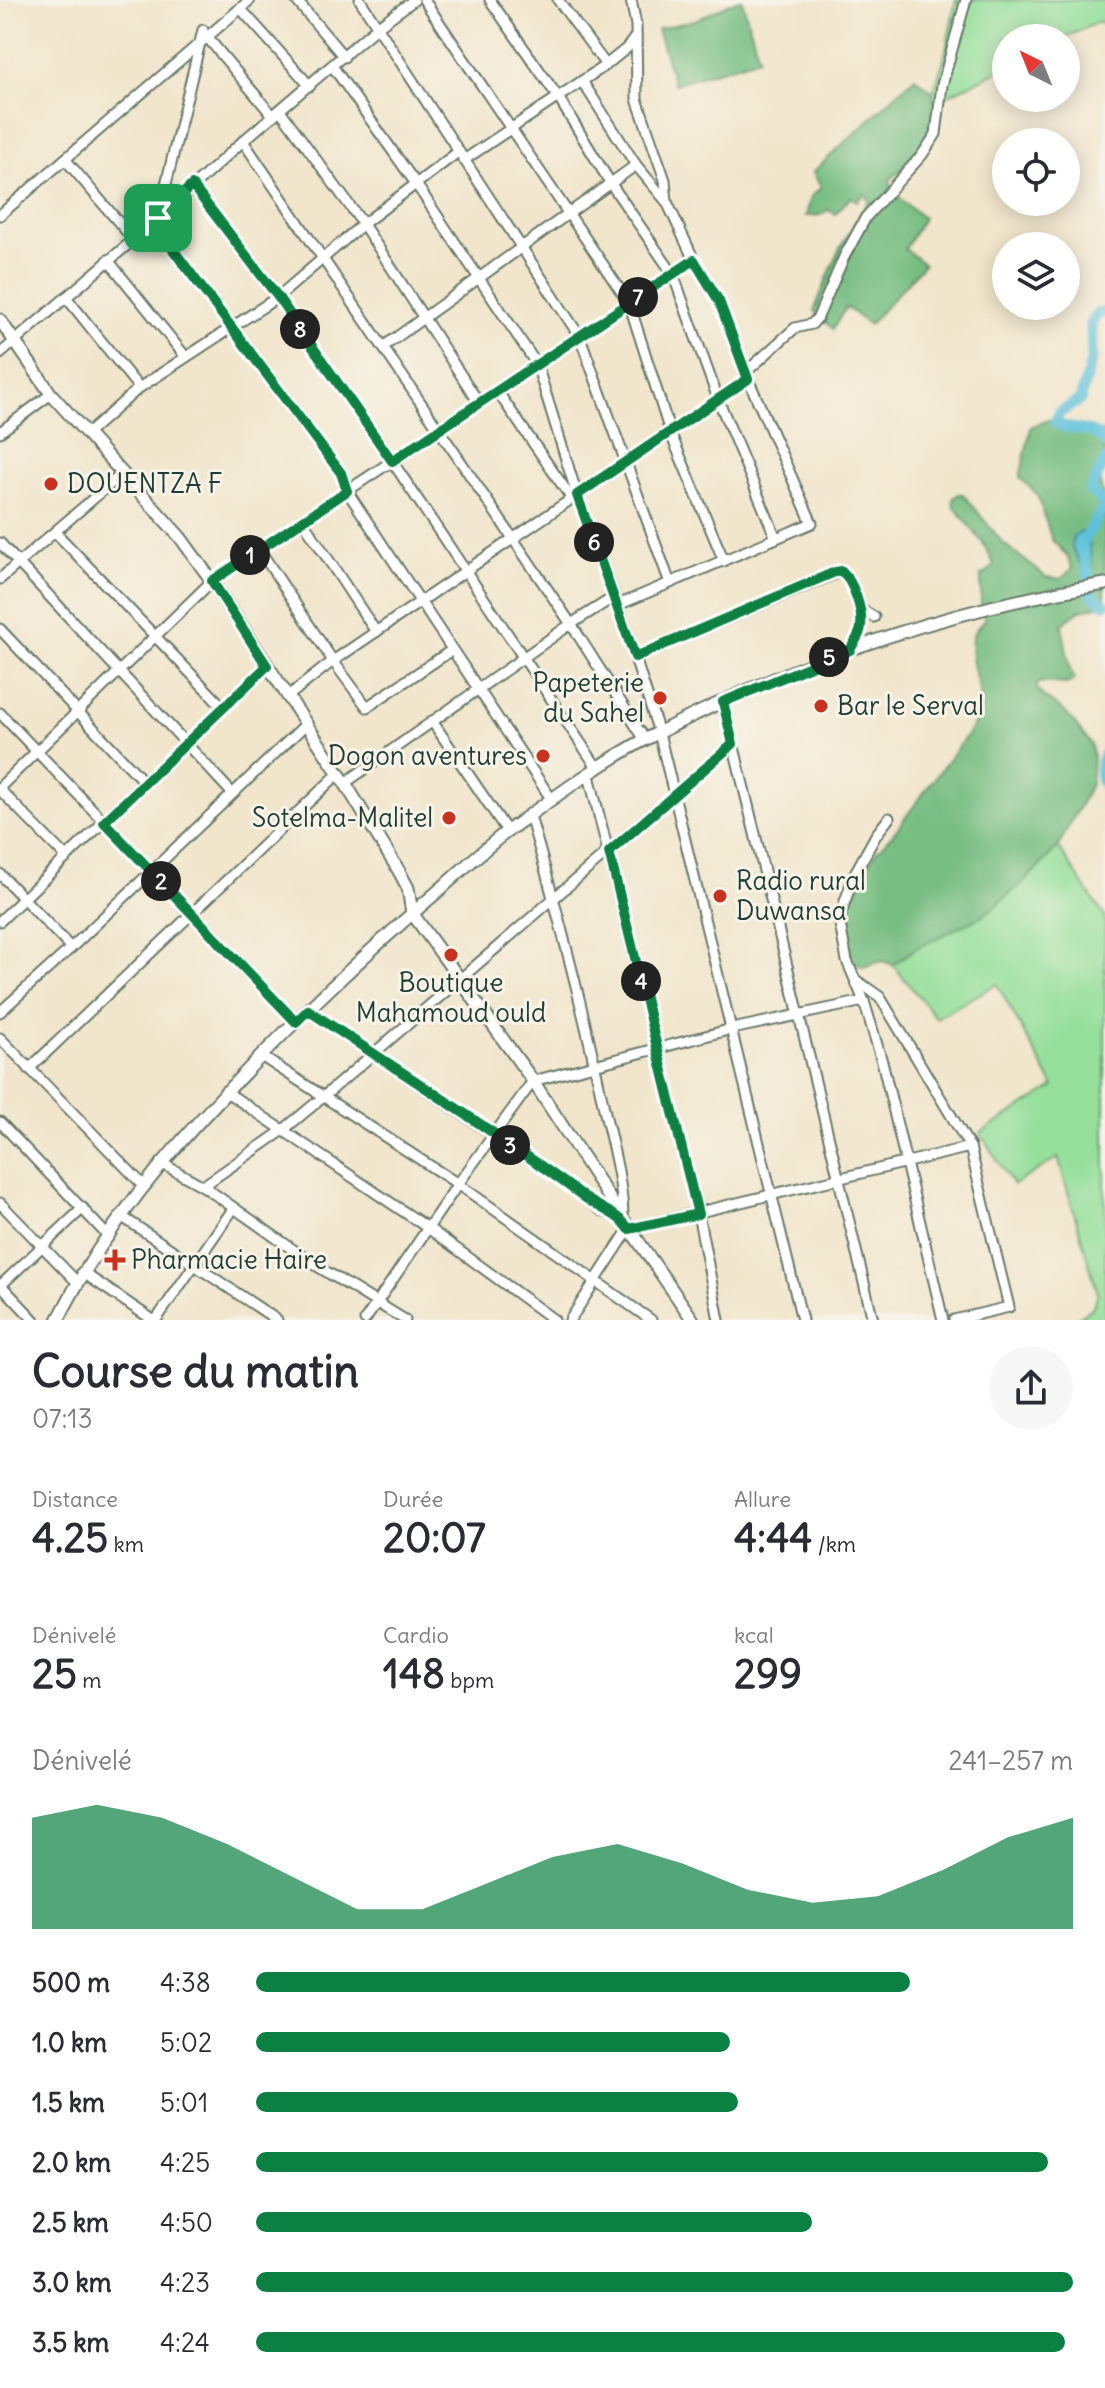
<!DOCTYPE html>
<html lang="fr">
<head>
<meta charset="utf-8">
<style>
	body { margin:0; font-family:Delius,sans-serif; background:#f7f7f7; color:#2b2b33; height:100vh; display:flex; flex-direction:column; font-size:30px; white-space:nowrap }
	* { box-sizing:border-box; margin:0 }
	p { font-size:26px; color:#7c7c81 }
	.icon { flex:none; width:44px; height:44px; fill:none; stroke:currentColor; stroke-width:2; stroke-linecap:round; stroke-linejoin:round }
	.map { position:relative; height:1320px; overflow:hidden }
	.details { display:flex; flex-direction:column; background:#fff; flex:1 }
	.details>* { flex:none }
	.needle { width:52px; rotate:317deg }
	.fabs { position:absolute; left:992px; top:24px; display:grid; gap:16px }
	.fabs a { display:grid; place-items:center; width:88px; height:88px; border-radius:50%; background:#fff; box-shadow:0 4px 20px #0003; font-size:40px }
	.pin { position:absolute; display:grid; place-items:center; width:68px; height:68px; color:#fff; margin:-34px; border-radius:16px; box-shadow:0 4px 12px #0006 }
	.km { position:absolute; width:40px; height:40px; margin:-20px; border-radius:50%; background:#222; color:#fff; font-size:22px; line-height:40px; text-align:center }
	.round { display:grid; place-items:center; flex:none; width:84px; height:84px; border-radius:42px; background:#f7f7f7 }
	.head { display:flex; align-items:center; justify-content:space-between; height:136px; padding:0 32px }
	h1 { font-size:44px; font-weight:700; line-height:60px }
	.metrics { display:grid; grid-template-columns:repeat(3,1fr); gap:12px; height:136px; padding:8px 32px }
	.metrics div { display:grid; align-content:center }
	.metrics b { font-size:40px; font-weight:700 }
	.metrics small { font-size:22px; font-weight:400 }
	.metrics p { font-size:22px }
	.chart { height:224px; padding:16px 32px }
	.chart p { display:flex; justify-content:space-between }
	.chart svg { width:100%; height:144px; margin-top:8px; fill:#0b8043; opacity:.7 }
	ul { padding:0 32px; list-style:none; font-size:26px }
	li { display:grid; grid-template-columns:128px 96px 1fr; align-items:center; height:60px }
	li i { height:20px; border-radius:10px; background:#0b8043 }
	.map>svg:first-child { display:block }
	.green { fill:#95df9b; stroke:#5a8e68; stroke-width:2 }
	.forest { fill:#78be83; stroke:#4c7e5c; stroke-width:2 }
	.water { fill:#5dc1db; stroke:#3e7f88; stroke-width:2 }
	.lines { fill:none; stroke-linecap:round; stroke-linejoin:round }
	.river { stroke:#5dc1db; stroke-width:11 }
	.minor-casing { stroke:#687869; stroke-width:13 }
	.major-casing { stroke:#687869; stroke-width:15 }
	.minor { stroke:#fff; stroke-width:9 }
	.major { stroke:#fff; stroke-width:11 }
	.route-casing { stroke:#fff; stroke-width:16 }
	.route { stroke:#0b8043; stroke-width:10 }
	.poi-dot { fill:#c8321e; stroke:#f7f3e8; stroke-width:3 }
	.labels { text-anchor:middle; stroke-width:6; stroke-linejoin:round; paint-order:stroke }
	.poi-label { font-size:26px; fill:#1f3d34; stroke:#f7f3e8; text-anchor:start }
</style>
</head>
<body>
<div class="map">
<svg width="1105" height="1320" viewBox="0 0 1105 1320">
	<rect width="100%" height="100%" fill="#f7f3e8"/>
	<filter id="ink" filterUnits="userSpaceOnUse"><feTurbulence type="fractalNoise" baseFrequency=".0125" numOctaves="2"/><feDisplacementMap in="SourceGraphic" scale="16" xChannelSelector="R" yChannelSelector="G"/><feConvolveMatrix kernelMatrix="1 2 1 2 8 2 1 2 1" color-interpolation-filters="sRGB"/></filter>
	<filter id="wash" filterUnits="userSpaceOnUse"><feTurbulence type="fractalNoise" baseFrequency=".006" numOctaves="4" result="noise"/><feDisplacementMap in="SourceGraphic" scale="32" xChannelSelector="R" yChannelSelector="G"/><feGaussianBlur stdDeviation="1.8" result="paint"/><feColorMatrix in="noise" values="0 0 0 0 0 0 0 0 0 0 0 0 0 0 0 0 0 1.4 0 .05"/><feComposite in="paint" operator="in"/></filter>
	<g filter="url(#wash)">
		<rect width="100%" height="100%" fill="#f1e5cb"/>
		<!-- green -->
		<g class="green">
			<path d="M 956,0 L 1105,0 L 1105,29 L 1100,21 L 1064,38 L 1006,38 L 1006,67 L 934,102 L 933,92 L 944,60 Z"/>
			<path d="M 1058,847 L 1105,917 L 1105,1320 L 1074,1320 L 1092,1308 L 1098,1294 L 1058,1158 L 1013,1185 L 980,1133 L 1054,1087 L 997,984 L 936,1018 L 893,965 L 916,948 L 1025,881 Z"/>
		</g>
		<!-- forest -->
		<g class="forest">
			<path d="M 737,0 L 742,0 L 759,58 L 674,84 L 657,29 L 695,20 Z"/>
			<path d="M 915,77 L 933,92 C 939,137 921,152 890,180 L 893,193 L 923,218 L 905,249 L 924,264 L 869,325 L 846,307 L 833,329 L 814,311 L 839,250 L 869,200 L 864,194 L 857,201 L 851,197 L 835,214 L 828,210 L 820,215 L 806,216 L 811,197 L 821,187 L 813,172 Z"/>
			<path d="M 1051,419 L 1104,432 L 1105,449 L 1100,484 L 1105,501 L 1105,604 L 1078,611 L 1062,625 L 1070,670 L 1075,679 L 1067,684 L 1039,682 L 1036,687 L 1042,695 L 1066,713 L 1091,744 L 1093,758 L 1091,784 L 1058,847 L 1025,881 L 983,916 L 916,948 L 893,965 L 882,961 L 863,967 L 850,961 L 843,917 L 875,853 L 893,834 L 972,728 L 983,706 C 979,687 967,653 973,635 C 975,629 981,624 985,620 L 981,602 L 981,575 L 987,573 L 994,564 L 983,543 L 954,506 L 953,499 L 959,494 L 963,494 L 1003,543 L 1046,577 L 1061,579 L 1072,569 L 1068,557 L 1052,540 L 1037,494 L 1020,478 L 1031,427 Z"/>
		</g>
		<!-- water -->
		<path class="water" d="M 1081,532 L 1089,541 L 1092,567 L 1083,568 L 1072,548 L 1073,536 Z"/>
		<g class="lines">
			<!-- river -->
			<g class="river">
				<path d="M 1105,312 L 1098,313 L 1091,324 L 1092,358 L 1080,400 L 1059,413 L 1055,422 C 1071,434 1094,424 1105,443"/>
				<path d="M 1105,460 L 1090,491 L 1105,503"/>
				<path d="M 1105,505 L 1082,544 L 1093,596 L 1105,604"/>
				<path d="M 1105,753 C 1100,762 1098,778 1105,786"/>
			</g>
		</g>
	</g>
	<g filter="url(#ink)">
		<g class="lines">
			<!-- minor casing -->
			<g class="minor-casing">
				<g id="minor">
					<path d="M 296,0 L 344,57"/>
					<path d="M 360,0 L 580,337 L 670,583"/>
					<path d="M 424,0 L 629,303 L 670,432 L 724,561"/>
					<path d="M 490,0 L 558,97 L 611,184 L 673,274 L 718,399 L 776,538"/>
					<path d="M 558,0 L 606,65"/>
					<path d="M 631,0 L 636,25 L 637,99 L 665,180 L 667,202"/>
					<path d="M 240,8 L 310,86"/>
					<path d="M 207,37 L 273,116"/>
					<path d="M 333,67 L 416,184 L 537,365 L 577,495 L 618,605 L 659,733 L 802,1320"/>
					<path d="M 582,81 L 636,165 L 667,202 L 694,260 L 719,301 L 748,379 L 812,523 L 618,605"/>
					<path d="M 280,110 L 363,224 L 479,403"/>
					<path d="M 243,141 L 571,624 L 645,740"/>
					<path d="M 65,159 L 133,239"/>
					<path d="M 464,160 L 606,65 L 627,48 L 636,36"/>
					<path d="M 192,185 L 278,297 L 392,461 L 598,769"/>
					<path d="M 0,215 L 250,0"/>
					<path d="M 158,218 L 203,30"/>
					<path d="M 153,223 L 341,473 L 347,491 L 552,800"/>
					<path d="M 108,260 L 185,356"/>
					<path d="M 66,297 L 139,388"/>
					<path d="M 383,347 L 636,165"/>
					<path d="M 0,354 L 153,223 L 243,141 L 377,27 L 414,0"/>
					<path d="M 746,372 L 795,328 L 812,324 L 818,317 L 844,257 L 866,217 L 922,155 L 936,134 L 942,85 L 966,0"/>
					<path d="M 497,391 L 572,499"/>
					<path d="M 0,432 L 51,394"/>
					<path d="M 87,434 L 139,388 L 278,297 L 363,224 L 458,152"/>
					<path d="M 303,521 L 376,632"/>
					<path d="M 56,533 L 224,708"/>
					<path d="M 0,543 L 232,793"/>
					<path d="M 259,549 L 333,661 L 367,707 L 452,650"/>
					<path d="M 0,579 L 123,473"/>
					<path d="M 860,609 L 874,617"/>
					<path d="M 0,629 L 145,783"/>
					<path d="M 635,657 L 842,571 C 854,583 866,616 860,632 C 858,638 853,644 850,650"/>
					<path d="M 287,697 L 333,661 L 748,379"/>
					<path d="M 723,702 L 873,1320"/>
					<path d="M 0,713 L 296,1022"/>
					<path d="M 432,721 L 507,831"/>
					<path d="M 589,775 L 698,1214 L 719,1320"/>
					<path d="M 345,783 L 571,624 L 614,597"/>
					<path d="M 0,787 L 212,581 L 694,260"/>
					<path d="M 0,790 L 66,857"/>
					<path d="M 889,818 L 876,835 L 854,875 L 839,919 L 847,961 L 864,1001 L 883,1065 L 943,1320"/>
					<path d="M 0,874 L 71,948"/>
					<path d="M 0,921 L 267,666"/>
					<path d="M 856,980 L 880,997 L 970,1147"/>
					<path d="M 308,1010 L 555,1176 L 601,1210 L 623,1219 C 623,1179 610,1139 602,1099 C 582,1004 557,909 530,816"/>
					<path d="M 0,1012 L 71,948 L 306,724"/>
					<path d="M 0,1038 L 143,1185"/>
					<path d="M 261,1056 L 458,1184 L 651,1320"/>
					<path d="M 29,1069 L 339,773"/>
					<path d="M 225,1091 L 428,1228 L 554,1320"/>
					<path d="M 0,1122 L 107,1235"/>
					<path d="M 161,1163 L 203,1186 L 312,1263 L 405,1320"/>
					<path d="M 203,1186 L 282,1131 L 322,1098 L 733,744"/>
					<path d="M 0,1203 L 77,1282"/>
					<path d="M 121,1216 L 277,1320"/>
					<path d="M 82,1272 L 153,1320"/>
					<path d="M 0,1284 L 34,1320"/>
					<path d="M 0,1286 L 83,1208"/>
					<path d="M 156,1320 L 233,1209"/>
					<path d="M 365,1320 L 458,1184 L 533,1081 L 732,1029 L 864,1001"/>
					<path d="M 570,1320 L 629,1229 L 970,1147 L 1009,1307 L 954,1320"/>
				</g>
			</g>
			<!-- major casing -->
			<g class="major-casing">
				<g id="major">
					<path d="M 0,320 L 51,394 L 180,537 L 212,581 L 345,783 L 399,871 L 408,888 L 412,913 L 533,1081 L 623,1219 L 693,1320"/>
					<path d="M 58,1320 C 115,1206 198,1119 287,1030 C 338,980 390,932 444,886 C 465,867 486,847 509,830 C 553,798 599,764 648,738 C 790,664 946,609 1105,584"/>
				</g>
			</g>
			<!-- minor -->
			<use href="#minor" class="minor"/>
			<!-- major -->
			<use href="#major" class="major"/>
		</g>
	</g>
	<g class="lines" filter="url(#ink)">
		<!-- route casing -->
		<g class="route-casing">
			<path id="route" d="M 192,185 L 278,297 L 392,461 L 694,260 L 719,301 L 748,379 L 577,495 L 635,657 L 835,572 L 842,571 C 853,582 863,610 861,626 C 861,635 854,642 850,650 L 723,702 L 733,744 L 609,852 L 698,1214 L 629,1229 C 619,1214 599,1208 584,1197 C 495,1131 400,1072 308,1010 L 296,1022 L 104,822 L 267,666 L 212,581 L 347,491 L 341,473 L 153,223 Z"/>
		</g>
		<!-- route -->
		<use href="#route" class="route"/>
	</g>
	<!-- markers -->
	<g class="poi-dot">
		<circle cx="51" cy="484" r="8"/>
		<circle cx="660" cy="698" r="8"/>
		<circle cx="821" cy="706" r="8"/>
		<circle cx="543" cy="756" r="8"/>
		<circle cx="449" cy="818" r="8"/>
		<circle cx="720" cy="896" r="8"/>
		<circle cx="451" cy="955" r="8"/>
		<path d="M111 1248h8v8h8v8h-8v8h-8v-8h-8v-8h8z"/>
	</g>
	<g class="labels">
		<!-- poi labels -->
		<g class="poi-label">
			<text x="67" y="493">DOUENTZA F</text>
			<text x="644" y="692" text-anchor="end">Papeterie<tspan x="644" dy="30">du Sahel</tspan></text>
			<text x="837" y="715">Bar le Serval</text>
			<text x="527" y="765" text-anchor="end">Dogon aventures</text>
			<text x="433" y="827" text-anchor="end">Sotelma-Malitel</text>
			<text x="736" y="890">Radio rural<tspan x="736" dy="30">Duwansa</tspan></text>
			<text x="451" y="992" text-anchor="middle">Boutique<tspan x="451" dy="30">Mahamoud ould</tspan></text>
			<text x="131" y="1269">Pharmacie Haire</text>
		</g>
	</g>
</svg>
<div class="fabs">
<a><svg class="needle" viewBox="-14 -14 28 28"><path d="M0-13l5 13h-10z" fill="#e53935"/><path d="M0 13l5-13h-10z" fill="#7c7c81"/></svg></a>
<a><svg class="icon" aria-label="locate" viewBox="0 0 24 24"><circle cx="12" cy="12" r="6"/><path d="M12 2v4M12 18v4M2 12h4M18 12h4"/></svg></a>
<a><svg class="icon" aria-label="layers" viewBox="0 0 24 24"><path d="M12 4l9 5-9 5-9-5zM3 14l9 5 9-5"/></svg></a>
</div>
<div class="pin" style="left:158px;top:218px;background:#1e9e55"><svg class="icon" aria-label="arrive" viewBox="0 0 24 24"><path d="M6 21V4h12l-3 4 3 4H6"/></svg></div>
<b class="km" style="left:250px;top:555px">1</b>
<b class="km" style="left:161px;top:881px">2</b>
<b class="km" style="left:510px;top:1145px">3</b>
<b class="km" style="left:641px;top:981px">4</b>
<b class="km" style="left:829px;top:657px">5</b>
<b class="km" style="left:594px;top:542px">6</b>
<b class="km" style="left:638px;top:297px">7</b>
<b class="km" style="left:300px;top:329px">8</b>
</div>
<section class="details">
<div class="head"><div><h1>Course du matin</h1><p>07:13</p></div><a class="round"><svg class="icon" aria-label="share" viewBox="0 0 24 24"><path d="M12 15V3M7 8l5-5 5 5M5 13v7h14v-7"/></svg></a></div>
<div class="metrics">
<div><p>Distance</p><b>4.25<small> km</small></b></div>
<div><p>Durée</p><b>20:07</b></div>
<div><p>Allure</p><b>4:44<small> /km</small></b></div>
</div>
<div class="metrics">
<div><p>Dénivelé</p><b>25<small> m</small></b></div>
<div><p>Cardio</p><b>148<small> bpm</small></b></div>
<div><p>kcal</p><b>299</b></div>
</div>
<div class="chart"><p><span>Dénivelé</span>241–257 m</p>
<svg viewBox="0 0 160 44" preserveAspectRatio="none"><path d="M0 44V10L10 6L20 10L30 18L40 28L50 38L60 38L70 30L80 22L90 18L100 24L110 32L120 36L130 34L140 26L150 16L160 10V44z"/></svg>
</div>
<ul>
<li><b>500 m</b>4:38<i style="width:80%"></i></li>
<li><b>1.0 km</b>5:02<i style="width:58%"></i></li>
<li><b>1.5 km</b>5:01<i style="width:59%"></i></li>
<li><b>2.0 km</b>4:25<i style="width:97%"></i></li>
<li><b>2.5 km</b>4:50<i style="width:68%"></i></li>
<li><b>3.0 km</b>4:23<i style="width:100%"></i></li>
<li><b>3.5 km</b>4:24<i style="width:99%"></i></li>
</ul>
</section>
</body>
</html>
